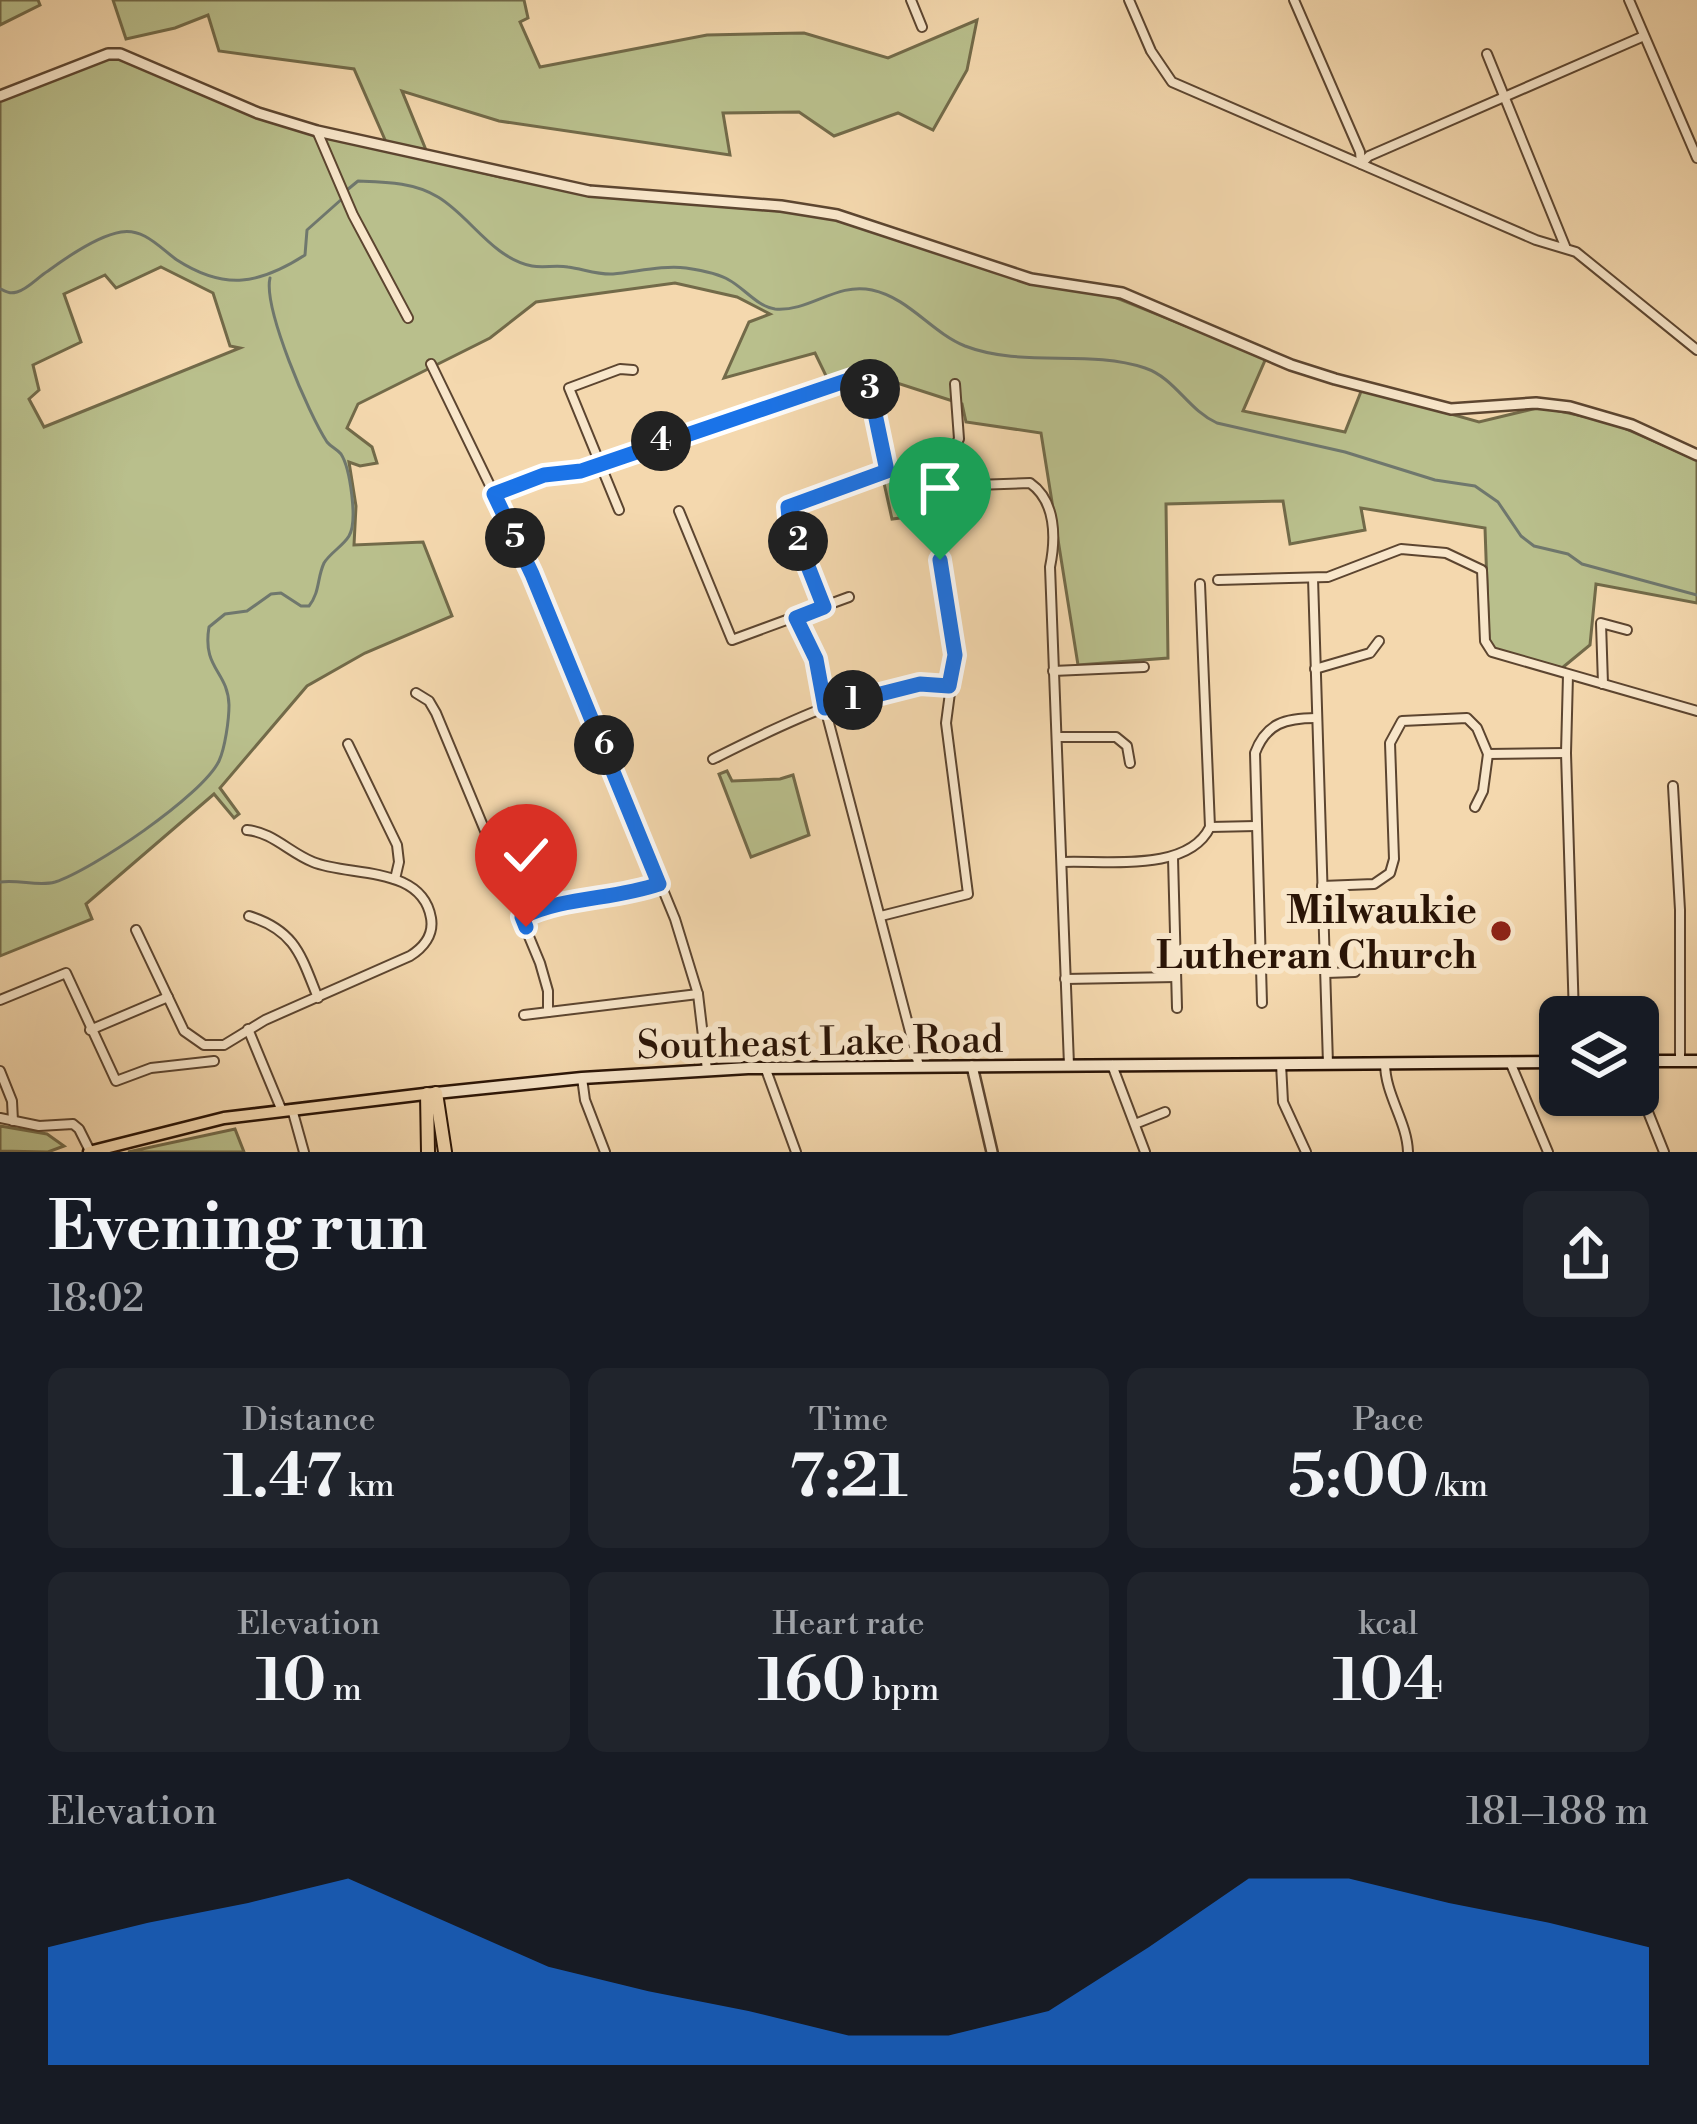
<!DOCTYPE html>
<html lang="en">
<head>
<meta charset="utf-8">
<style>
	body { margin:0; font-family:"Libre Bodoni",serif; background:#20242c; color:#f1f3f6; height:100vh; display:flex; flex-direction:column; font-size:45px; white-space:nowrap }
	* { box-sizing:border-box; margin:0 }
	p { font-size:39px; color:#9ea1a6 }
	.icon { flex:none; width:66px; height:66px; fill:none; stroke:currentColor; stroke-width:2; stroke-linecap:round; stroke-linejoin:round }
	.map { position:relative; height:1152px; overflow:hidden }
	.details { display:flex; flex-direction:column; background:#171b24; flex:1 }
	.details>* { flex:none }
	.tools { position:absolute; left:1539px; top:996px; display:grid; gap:24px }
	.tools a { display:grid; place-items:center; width:120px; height:120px; border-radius:18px; background:#171b24; box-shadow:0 3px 9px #0004; font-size:60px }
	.pin { position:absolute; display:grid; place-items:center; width:102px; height:102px; color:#fff; margin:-123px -51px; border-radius:50% 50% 50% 0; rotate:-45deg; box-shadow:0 0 12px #0007 }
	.pin .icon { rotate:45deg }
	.km { position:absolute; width:60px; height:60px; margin:-30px; border-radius:50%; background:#222; color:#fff; font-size:33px; line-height:60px; text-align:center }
	.round { display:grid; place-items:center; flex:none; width:126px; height:126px; border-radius:18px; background:#20242c }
	.summary { display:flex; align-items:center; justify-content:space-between; height:204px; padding:0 48px }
	h1 { font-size:66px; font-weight:800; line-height:90px }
	.figures { display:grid; grid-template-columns:repeat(3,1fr); gap:18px; height:204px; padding:12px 48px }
	.figures div { display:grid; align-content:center; border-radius:18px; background:#20242c; text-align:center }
	.figures b { font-size:60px; font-weight:800 }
	.figures small { font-size:33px; font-weight:400 }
	.figures p { font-size:33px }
	.chart { height:336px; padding:24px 48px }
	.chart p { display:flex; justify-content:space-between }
	.chart svg { width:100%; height:216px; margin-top:12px; fill:#1a73e8; opacity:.7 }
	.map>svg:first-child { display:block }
	.green { fill:#b9bf8c; stroke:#726a49; stroke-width:3; fill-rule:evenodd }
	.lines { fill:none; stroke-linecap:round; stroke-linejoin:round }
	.stream { stroke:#6f776d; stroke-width:3 }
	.minor-casing { stroke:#5c4530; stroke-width:12 }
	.tertiary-casing { stroke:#5c4530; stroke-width:14 }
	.secondary-casing { stroke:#2a1406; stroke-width:15 }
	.primary-casing { stroke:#2a1406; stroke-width:15 }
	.trunk-casing { stroke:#2a1406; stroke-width:16 }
	.minor { stroke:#f8e6ca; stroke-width:8 }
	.tertiary { stroke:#f8e6ca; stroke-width:9 }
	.secondary { stroke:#f8e6ca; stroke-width:10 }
	.primary { stroke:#f4d8ae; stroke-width:10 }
	.trunk { stroke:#f4d8ae; stroke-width:12 }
	.route-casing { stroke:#fff; stroke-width:24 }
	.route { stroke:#1a73e8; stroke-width:15 }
	.poi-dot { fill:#8f2418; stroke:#f8e6ca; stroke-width:4.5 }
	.labels { text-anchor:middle; stroke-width:12; stroke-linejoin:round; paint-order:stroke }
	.poi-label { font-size:39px; font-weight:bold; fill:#2a1406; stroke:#f8e6ca; text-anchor:end }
	.street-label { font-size:39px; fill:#2a1406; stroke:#f8e6ca }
</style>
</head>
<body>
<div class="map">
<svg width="1697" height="1152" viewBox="0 0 1697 1152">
	<rect width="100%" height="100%" fill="#f4d8ae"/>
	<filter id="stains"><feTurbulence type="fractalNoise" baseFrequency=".00167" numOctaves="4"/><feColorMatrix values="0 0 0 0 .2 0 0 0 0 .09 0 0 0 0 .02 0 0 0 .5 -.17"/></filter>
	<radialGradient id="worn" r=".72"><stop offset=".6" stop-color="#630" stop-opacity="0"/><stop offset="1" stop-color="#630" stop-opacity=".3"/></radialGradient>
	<!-- green -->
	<g class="green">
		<path d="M 0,0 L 38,0 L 40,5 L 0,25 Z"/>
		<path d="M 113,0 L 524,0 L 528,18 L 520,22 L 540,67 L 707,35 L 804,33 L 888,58 L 977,20 L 967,70 L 933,130 L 898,113 L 834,136 L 799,112 L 723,113 L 730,155 L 499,121 L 402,91 L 426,150 L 386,142 L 354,69 L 219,51 L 208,15 L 175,28 L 126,39 Z"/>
		<path d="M 119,57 L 259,117 L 500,177 L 597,196 L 817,214 L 1047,286 L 1102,292 L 1266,358 L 1243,411 L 1345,432 L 1362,389 L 1479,422 L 1541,407 L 1610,422 L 1697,460 L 1697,603 L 1596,584 L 1590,645 L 1562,668 L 1496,650 L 1489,643 L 1485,528 L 1361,508 L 1365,530 L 1290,544 L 1283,501 L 1166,504 L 1168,658 L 1078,665 L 1041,433 L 966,422 L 962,404 L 857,370 L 828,380 L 815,353 L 724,378 L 749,322 L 770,314 L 737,297 L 675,283 L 536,302 L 490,338 L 358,404 L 347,428 L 372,447 L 377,463 L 360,466 L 349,462 L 356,506 L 354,545 L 423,542 L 452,616 L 365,653 L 307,686 L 220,788 L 239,814 L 234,818 L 214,794 L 86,904 L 92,919 L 0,956 L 0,100 L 106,58 ZM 161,267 L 213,293 L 230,346 L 240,348 L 44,427 L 29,399 L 39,390 L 33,365 L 81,342 L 64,294 L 105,275 L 116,288 Z"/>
		<path d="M 968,463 L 972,509 L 892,519 L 884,483 L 892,477 Z"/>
		<path d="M 727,771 L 732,781 L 780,779 L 793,775 L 809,835 L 751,857 L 719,774 Z"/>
		<path d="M 0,1126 L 47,1134 L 64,1146 L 48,1152 L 0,1151 Z"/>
		<path d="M 235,1129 L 244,1152 L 128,1152 Z"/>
	</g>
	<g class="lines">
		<!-- stream -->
		<g class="stream">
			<path d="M 347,190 L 358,181 C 385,182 414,182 438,197 C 470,216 492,258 532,266 C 543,268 556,265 568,267 C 583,269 598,275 613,274 C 636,272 663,265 686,268 C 699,270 718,273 729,280 C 744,288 758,307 775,309 C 810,312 836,282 872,290 C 909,298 931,332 965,346 C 1022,368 1088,349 1145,368 C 1175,378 1188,410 1217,423 L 1345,452 L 1435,480 L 1475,486 L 1498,502 L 1521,536 L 1534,546 L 1568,554 L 1582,564 L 1697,595"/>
			<path d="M 0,289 C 8,292 9,294 17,292 C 28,289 38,277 48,271 C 67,257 97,236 121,232 C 144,228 160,248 177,260 C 225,291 260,284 305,255 L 307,230 L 343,198"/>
			<path d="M 0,882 C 19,879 38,887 55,882 C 92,870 202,796 219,761 C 225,748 229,720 229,705 C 228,671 202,669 209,627 L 225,614 L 247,611 L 271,594 L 281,593 L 301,606 L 309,606 C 320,592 317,578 324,563 C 330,553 343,546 349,536 C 358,521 350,468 341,454 C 337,449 331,447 327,442 C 309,415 263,308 270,278"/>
		</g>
		<!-- minor casing -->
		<g class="minor-casing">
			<g id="minor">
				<path d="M 911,0 L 922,27"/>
				<path d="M 1129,0 L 1151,51 L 1172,82 L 1536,240 L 1576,252 L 1697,350"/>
				<path d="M 1294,0 L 1360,152 L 1361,163"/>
				<path d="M 1629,0 L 1697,158"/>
				<path d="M 1487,54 L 1565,246"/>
				<path d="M 317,131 L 353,215 L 408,318"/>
				<path d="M 1361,164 L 1369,156 L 1644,36"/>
				<path d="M 431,364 L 533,574 L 675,919 L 698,994 L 707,1070"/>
				<path d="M 975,485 L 1030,483 C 1056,501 1056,538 1050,567 L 1069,1065"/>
				<path d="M 493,494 L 544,474 L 581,471 L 860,376 L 869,385 L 887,471"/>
				<path d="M 619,510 L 569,388 L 620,369 L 633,370"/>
				<path d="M 679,511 L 732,640 L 849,597"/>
				<path d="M 1313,578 L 1328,1064"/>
				<path d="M 1218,580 L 1328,577 L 1401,549 L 1446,553 L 1482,570 L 1485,641 L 1492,652 L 1697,711"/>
				<path d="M 824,607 L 789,518 L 788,507 L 887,471 L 927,468 L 950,454 L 959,439 L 955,384"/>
				<path d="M 796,618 L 816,659 L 825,708 L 919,1066"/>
				<path d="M 1315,669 L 1370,653 L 1379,641"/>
				<path d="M 1053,671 L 1144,667"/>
				<path d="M 1568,675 L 1566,753 L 1574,1017"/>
				<path d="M 1603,684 L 1601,623 L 1627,630"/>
				<path d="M 416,693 L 429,701 L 436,713 L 540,963 L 548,991 L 548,1012"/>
				<path d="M 1057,737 L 1116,737 L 1127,746 L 1130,763"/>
				<path d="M 348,744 L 397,845 L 399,862 L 395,879"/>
				<path d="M 1488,754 L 1566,753"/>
				<path d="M 713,759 C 775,728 879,674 949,686"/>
				<path d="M 1673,786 L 1680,910 L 1680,1061"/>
				<path d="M 1475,807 L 1483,791 L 1488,754"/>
				<path d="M 1210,827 L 1256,826"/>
				<path d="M 1173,858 L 1177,1008"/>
				<path d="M 1062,862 C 1106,860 1188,873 1210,827 L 1200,584"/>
				<path d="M 1322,886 L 1374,884 L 1390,873 L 1394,859 L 1390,743 L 1402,721 L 1467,718 L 1477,728 L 1488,754"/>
				<path d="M 249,916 C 296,931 301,956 318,998"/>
				<path d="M 881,916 L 968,894 L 946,723 L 955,655 L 940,560"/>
				<path d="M 522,917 C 566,896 614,900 659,884"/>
				<path d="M 136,930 L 184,1031 L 204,1045 L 224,1045 L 265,1020 L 410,956 C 423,948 434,935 431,918 C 422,865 349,877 313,862 C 290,853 272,832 247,830"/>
				<path d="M 1326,973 L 1355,972"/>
				<path d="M 1065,979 L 1176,977"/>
				<path d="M 0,1000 L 66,973 L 116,1081 L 151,1068 L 214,1061"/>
				<path d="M 1262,1003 L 1255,753 C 1266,723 1286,718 1316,718"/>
				<path d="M 524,1015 L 698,994"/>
				<path d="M 248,1029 L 282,1111"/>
				<path d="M 90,1030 L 168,997"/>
				<path d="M 1510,1062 L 1548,1152"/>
				<path d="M 1385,1063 C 1385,1095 1407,1121 1408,1152"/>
				<path d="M 1281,1064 L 1283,1102 L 1306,1152"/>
				<path d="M 1112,1065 L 1145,1152"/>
				<path d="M 765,1067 L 796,1152"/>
				<path d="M 0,1071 L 12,1101 L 13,1121"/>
				<path d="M 582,1078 L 585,1100 L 605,1152"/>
				<path d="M 1638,1087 L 1664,1152"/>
				<path d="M 292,1109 L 304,1152"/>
				<path d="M 0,1118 L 39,1126 L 73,1124 L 79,1129 L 90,1151"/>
				<path d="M 1135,1124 L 1165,1112"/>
			</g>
		</g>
		<!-- tertiary casing -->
		<g class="tertiary-casing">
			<g id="tertiary">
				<path d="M 0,96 L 108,54 L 120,54 L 258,113 L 317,131 L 589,191 L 781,206 L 837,215 L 1031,279 L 1122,293 L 1291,365 L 1335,379 L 1451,409 L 1536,403 L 1570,407 L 1632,425 L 1697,455"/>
				<path d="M 972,1066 L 992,1152"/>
			</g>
		</g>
		<!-- secondary casing -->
		<g class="secondary-casing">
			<g id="secondary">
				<path d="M 1638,1061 L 1697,1061"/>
				<path d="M 436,1093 L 582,1078 L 748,1068 L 1560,1062"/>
			</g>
		</g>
		<!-- primary casing -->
		<g class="primary-casing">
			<path id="primary" d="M 89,1152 L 224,1118 L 433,1093"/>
		</g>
		<!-- trunk casing -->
		<g class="trunk-casing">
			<g id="trunk">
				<path d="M 436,1093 L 445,1152"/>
				<path d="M 427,1094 L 428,1152"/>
			</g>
		</g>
		<!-- minor -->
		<use href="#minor" class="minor"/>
		<!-- tertiary -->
		<use href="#tertiary" class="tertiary"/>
		<!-- secondary -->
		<use href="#secondary" class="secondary"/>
		<!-- primary -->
		<use href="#primary" class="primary"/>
		<!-- trunk -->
		<use href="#trunk" class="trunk"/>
	</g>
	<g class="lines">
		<!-- route casing -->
		<g class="route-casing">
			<path id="route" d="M 526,927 L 522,917 C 565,896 614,900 659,884 L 532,574 L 494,494 L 544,475 L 581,471 L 860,376 L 869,385 L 887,471 L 788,507 L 789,518 L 824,607 L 796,618 L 816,659 L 825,708 L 920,684 L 949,686 L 955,655 L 940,560"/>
		</g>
		<!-- route -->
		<use href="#route" class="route"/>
	</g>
	<!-- markers -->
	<circle class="poi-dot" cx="1501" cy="931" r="12"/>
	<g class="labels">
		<!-- poi labels -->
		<g class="poi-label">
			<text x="1477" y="923">Milwaukie<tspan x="1477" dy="45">Lutheran Church</tspan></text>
		</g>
		<!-- street labels -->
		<g class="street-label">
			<text transform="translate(820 1041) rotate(-1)" y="14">Southeast Lake Road</text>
		</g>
	</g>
	<rect width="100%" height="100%" filter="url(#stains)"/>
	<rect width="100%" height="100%" fill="url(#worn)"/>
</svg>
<div class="tools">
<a><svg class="icon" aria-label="layers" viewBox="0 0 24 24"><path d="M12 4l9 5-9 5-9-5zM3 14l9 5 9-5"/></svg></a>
</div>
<div class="pin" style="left:940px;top:560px;background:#1e9e55"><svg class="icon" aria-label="arrive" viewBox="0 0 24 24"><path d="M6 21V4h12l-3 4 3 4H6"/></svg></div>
<div class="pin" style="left:526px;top:927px;background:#d93025"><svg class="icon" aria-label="check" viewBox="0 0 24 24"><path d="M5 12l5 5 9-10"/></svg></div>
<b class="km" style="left:853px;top:700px">1</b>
<b class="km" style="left:798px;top:541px">2</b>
<b class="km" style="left:870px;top:389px">3</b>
<b class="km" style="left:661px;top:441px">4</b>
<b class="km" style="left:515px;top:538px">5</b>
<b class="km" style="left:604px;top:745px">6</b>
</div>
<section class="details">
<div class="summary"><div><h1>Evening run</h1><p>18:02</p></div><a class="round"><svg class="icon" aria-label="share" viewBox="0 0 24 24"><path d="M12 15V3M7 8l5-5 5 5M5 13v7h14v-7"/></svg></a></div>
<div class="figures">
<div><p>Distance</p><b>1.47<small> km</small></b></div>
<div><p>Time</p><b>7:21</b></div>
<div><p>Pace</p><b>5:00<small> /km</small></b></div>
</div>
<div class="figures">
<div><p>Elevation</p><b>10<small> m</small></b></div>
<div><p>Heart rate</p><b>160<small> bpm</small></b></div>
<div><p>kcal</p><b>104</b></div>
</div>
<div class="chart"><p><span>Elevation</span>181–188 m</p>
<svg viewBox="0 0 160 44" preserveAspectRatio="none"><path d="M0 44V20L10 15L20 11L30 6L40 15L50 24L60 29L70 33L80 38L90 38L100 33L110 20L120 6L130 6L140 11L150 15L160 20V44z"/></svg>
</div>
</section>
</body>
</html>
